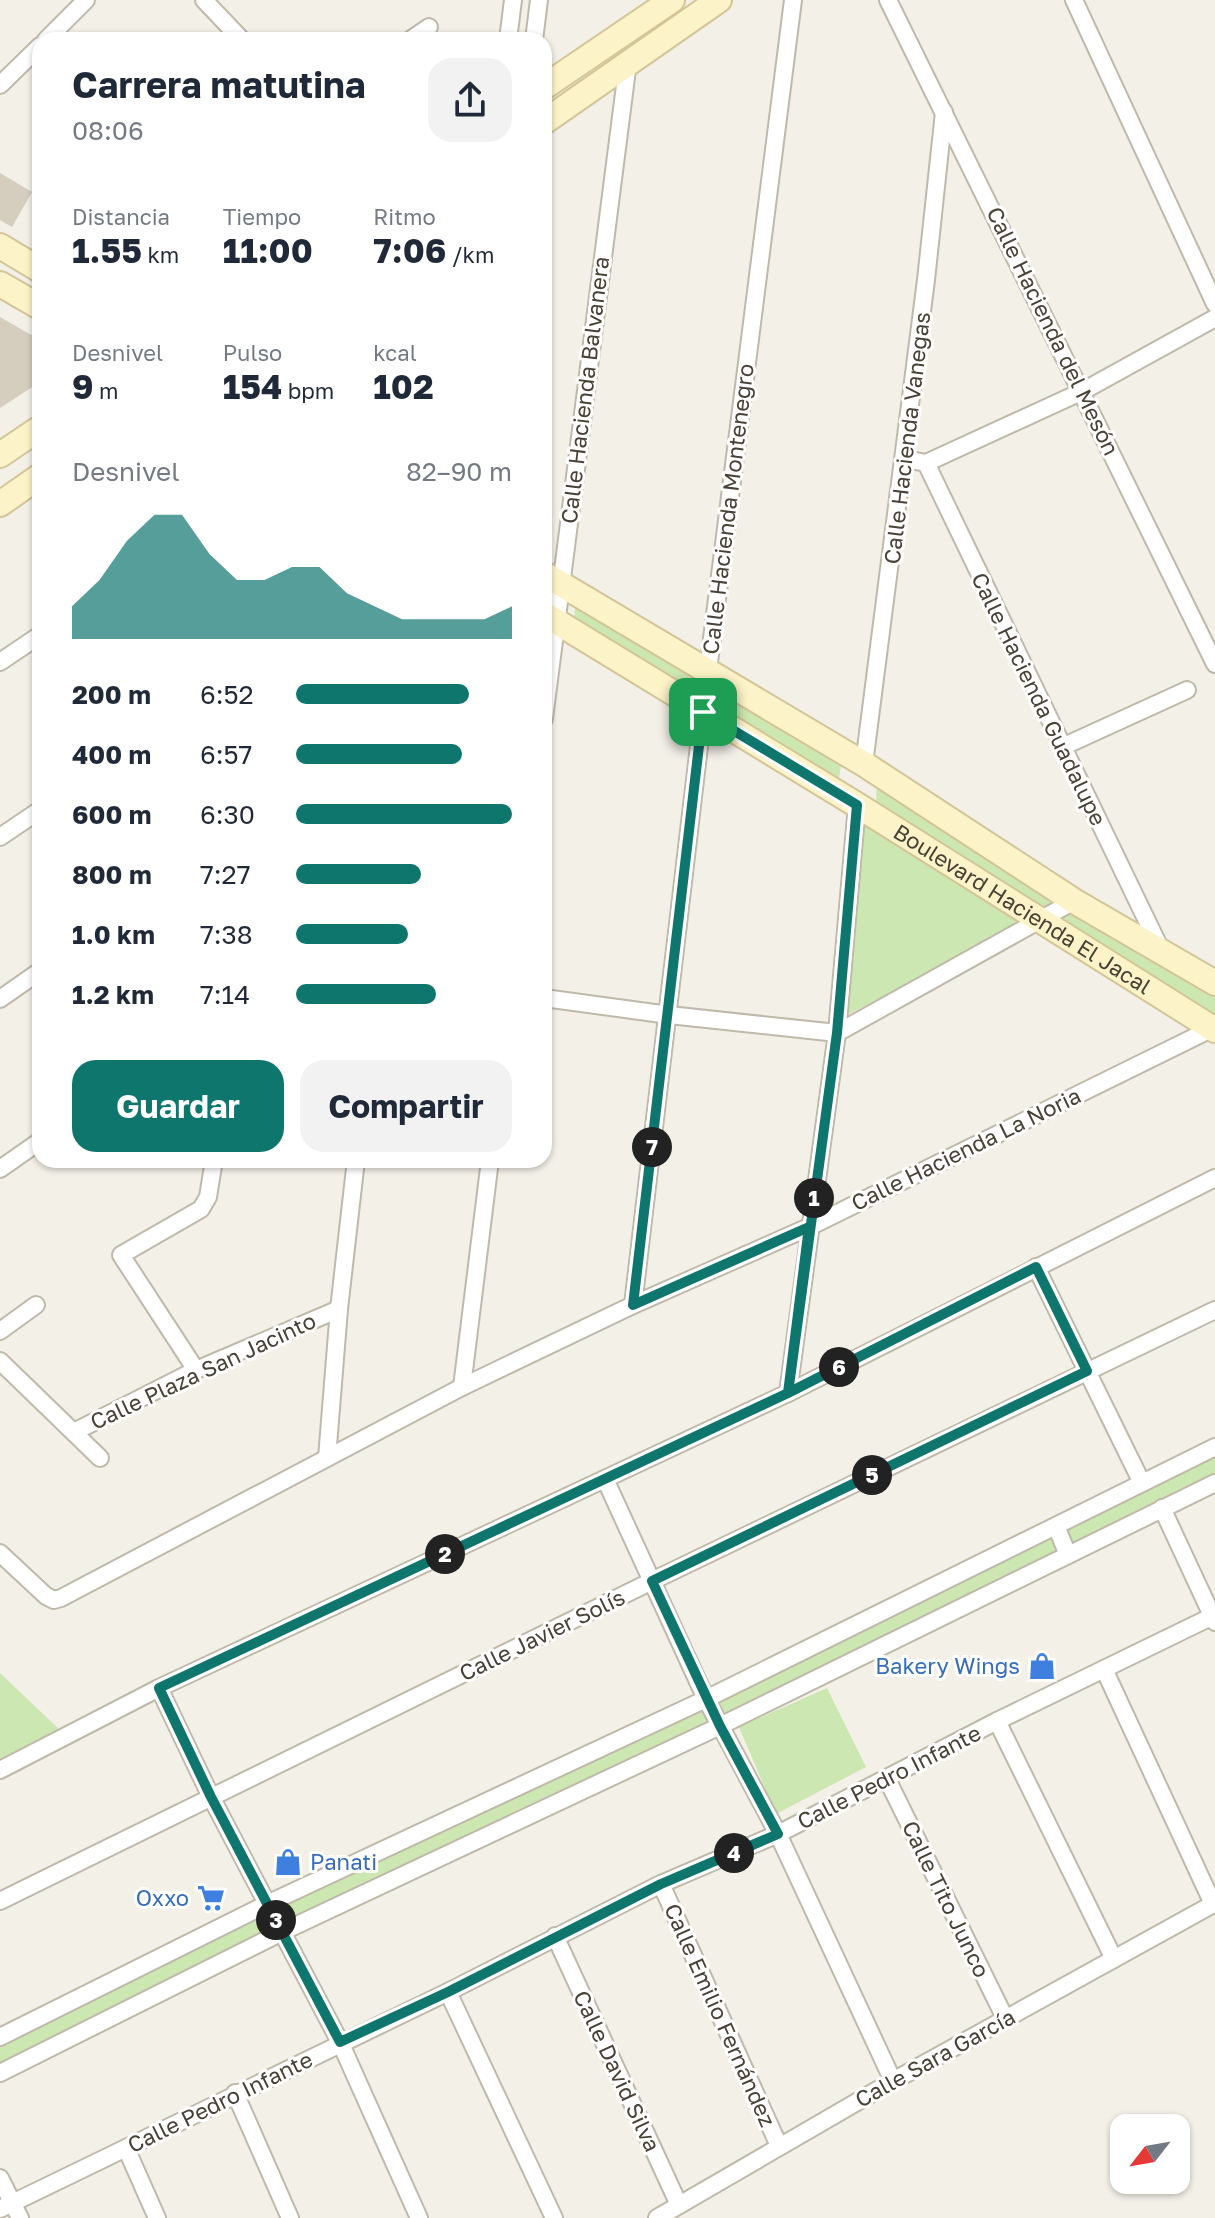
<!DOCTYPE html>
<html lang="es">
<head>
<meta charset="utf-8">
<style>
	body { margin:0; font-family:"Golos Text",sans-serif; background:#f2f2f3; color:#1f2937; height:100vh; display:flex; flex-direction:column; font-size:30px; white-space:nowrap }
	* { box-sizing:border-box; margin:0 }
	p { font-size:26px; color:#747a83 }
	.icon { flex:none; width:44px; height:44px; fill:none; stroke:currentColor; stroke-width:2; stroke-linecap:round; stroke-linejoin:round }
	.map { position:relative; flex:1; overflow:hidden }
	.panel { position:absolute; left:32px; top:32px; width:520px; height:1136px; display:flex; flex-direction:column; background:#fff; border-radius:24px; box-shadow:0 2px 6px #0004 }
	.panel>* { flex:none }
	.needle { width:52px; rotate:239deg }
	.buttons { position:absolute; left:1110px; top:2114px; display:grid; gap:16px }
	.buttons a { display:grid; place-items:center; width:80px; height:80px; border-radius:16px; background:#fff; box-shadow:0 2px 6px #0004; font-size:40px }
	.pin { position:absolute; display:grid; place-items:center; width:68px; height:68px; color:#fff; margin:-34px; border-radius:16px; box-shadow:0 4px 12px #0006 }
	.km { position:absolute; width:40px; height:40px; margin:-20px; border-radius:50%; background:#222; color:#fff; font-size:22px; line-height:40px; text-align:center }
	.round { display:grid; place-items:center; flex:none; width:84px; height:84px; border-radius:24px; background:#f2f2f3 }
	.overview { display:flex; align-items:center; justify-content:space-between; height:136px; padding:0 40px }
	h1 { font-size:36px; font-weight:700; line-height:60px }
	.figures { display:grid; grid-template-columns:repeat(3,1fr); gap:12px; height:136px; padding:8px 40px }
	.figures div { display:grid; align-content:center }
	.figures b { font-size:34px; font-weight:700 }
	.figures small { font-size:22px; font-weight:400 }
	.figures p { font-size:22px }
	.chart { height:224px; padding:16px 40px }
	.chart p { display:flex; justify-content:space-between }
	.chart svg { width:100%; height:144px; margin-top:8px; fill:#0f766e; opacity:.7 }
	.button { display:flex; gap:16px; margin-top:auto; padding:16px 40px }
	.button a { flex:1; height:92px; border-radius:24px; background:#0f766e; color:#fff; font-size:32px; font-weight:700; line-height:92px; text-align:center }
	.button a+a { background:#f2f2f3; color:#1f2937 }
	ul { padding:0 40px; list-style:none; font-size:26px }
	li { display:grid; grid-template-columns:128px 96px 1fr; align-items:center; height:60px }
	li i { height:20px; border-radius:10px; background:#0f766e }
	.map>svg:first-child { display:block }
	.green { fill:#cce7b1 }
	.building { fill:#d5cdbd }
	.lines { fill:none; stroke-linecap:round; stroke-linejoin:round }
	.minor-casing { stroke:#bfb9aa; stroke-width:20 }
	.secondary-casing { stroke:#d3c598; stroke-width:28 }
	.minor { stroke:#fff; stroke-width:16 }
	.secondary { stroke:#fdf3c8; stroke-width:24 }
	.route-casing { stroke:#fff; stroke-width:16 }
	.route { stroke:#0f766e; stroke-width:10 }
	.labels { text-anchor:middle; stroke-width:6; stroke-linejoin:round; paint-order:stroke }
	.street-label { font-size:22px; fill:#474136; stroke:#fff }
	.shop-label { font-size:22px; fill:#366cbe; stroke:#fff; text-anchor:end }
</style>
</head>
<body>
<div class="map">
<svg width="1215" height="2218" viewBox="0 0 1215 2218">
	<rect width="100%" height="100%" fill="#f3f0e8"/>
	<!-- green -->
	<g class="green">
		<path d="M 576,598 L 696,671 L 692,692 L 574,620 Z"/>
		<path d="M 723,687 L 842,758 L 839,779 L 721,711 Z"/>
		<path d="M 877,778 L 1215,988 L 1215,1022 L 876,804 Z"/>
		<path d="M 865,823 L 1031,921 L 843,1017 Z"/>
		<path d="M 1215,1452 L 1215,1480 L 724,1719 L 716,1702 Z"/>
		<path d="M 0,1673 L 62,1732 L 0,1763 Z"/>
		<path d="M 827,1688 L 866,1767 L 776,1814 L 739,1727 Z"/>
		<path d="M 703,1707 L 711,1723 L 284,1924 L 274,1907 Z"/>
		<path d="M 262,1913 L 273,1929 L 0,2066 L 0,2044 Z"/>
	</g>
	<!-- building -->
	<g class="building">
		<path d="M 0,173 L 32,192 L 12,227 L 0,220 Z"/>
		<path d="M 0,317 L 40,340 L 40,382 L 0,408 Z"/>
	</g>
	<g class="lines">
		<!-- minor casing -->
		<g class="minor-casing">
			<g id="minor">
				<path d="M 204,0 L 241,39"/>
				<path d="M 888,0 L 1215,664"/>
				<path d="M 1074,0 L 1215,304"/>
				<path d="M 46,40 L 86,0"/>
				<path d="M 410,40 L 429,27"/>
				<path d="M 508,40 L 513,0"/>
				<path d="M 534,40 L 539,0"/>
				<path d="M 0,85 L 40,46"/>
				<path d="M 905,459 L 926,463 L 1162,952"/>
				<path d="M 926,463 L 1083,391 L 1215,318"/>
				<path d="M 0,662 L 40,635"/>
				<path d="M 544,719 L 628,62"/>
				<path d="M 1062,747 L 1187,690"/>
				<path d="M 864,764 L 926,280 L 944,112"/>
				<path d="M 0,837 L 40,810"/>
				<path d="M 544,998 L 669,1015 L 837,1033 L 1074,901"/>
				<path d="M 0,999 L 40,971"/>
				<path d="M 0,1169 L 40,1141"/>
				<path d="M 1036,1267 L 1142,1483"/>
				<path d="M 633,1305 L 708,670 L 793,0"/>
				<path d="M 0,1331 L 36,1305"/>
				<path d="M 0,1361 L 100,1458"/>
				<path d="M 196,1370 L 121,1255 L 201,1209 L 208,1197 L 214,1160"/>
				<path d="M 462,1387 L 490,1160"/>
				<path d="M 788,1393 L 837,1033 L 857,805"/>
				<path d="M 74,1432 L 196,1370 L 339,1309"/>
				<path d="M 327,1458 L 339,1309 L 356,1160"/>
				<path d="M 605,1479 L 706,1699 L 778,1834 L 893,2081"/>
				<path d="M 1162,1508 L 1215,1622"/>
				<path d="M 1056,1526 L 1068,1555"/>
				<path d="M 0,1553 L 46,1596 L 54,1600 L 61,1598 L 462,1387 L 633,1305 L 809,1227 L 1215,1027"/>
				<path d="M 1104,1669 L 1213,1904"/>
				<path d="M 159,1688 L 211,1797 L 340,2042 L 419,2218"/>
				<path d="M 997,1721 L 1114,1959"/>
				<path d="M 0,1770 L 159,1688 L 788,1393 L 1215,1178"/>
				<path d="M 887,1779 L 1005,2018"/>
				<path d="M 661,1884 L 779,2146"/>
				<path d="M 0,1901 L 652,1581 L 1215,1310"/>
				<path d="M 555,1936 L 679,2205"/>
				<path d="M 448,1992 L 554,2218"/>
				<path d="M 0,2037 L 267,1904 L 706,1699 L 1215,1447"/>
				<path d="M 0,2073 L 282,1932 L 720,1726 L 1215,1483"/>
				<path d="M 235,2093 L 290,2218"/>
				<path d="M 126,2148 L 157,2218"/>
				<path d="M 0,2178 L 20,2218"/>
				<path d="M 0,2209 L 448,1992 L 661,1884 L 778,1834 L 997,1721 L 1215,1615"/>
				<path d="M 657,2218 L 893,2081 L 1215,1903"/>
			</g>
		</g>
		<!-- secondary casing -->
		<g class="secondary-casing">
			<g id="secondary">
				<path d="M 544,87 L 672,0"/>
				<path d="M 544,122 L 719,0"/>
				<path d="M 0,246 L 40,270"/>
				<path d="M 0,284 L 40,307"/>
				<path d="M 0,455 L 40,428"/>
				<path d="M 0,504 L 40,476"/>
				<path d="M 544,574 L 864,764 L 1074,901 L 1215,983"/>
				<path id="s1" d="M 544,614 L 857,805 L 1215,1030"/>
			</g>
		</g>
		<!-- minor -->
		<use href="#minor" class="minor"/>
		<!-- secondary -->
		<use href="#secondary" class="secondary"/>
	</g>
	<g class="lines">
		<!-- route casing -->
		<g class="route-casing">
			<path id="route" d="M 703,712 L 857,805 L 837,1033 L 788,1393 L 159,1688 L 211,1797 L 340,2042 L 448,1992 L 661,1884 L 778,1834 L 720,1726 L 652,1581 L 1087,1371 L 1036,1267 L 788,1393 L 809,1227 L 633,1305 L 703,712"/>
		</g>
		<!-- route -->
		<use href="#route" class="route"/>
	</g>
	<!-- icons -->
	<defs>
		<g id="shop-bare" transform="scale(2.16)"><path d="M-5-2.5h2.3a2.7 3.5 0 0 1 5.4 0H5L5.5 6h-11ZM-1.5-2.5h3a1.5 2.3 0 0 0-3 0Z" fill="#3f7fe0" stroke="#fff" stroke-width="2.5" paint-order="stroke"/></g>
		<g id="supermarket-bare" transform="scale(2.16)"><path d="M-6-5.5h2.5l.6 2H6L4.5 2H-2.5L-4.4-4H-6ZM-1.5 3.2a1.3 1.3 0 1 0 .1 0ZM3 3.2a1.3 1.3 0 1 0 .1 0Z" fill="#3f7fe0" stroke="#fff" stroke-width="2.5" paint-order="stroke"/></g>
	</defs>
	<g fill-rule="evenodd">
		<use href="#shop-bare" x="1042" y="1666"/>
		<use href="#shop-bare" x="288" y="1862"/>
		<use href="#supermarket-bare" x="211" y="1898"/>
	</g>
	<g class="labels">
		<!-- street labels -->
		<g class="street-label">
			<text transform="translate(1053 331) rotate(64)" y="8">Calle Hacienda del Mesón</text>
			<text transform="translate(585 390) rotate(-83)" y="8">Calle Hacienda Balvanera</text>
			<text transform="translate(907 438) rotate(-83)" y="8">Calle Hacienda Vanegas</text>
			<text transform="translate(728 509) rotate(-83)" y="8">Calle Hacienda Montenegro</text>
			<text transform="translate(1039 699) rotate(64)" y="8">Calle Hacienda Guadalupe</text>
			<text dy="8" stroke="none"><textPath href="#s1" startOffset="562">Boulevard Hacienda El Jacal</textPath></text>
			<text transform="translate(966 1149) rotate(-26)" y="8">Calle Hacienda La Noria</text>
			<text transform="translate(203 1371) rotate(-25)" y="8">Calle Plaza San Jacinto</text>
			<text transform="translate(542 1635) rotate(-26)" y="8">Calle Javier Solís</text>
			<text transform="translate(889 1777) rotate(-27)" y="8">Calle Pedro Infante</text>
			<text transform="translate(946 1899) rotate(64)" y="8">Calle Tito Junco</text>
			<text transform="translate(720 2015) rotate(66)" y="8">Calle Emilio Fernández</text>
			<text transform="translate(935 2058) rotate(-29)" y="8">Calle Sara García</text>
			<text transform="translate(617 2071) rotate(65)" y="8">Calle David Silva</text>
			<text transform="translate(220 2102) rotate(-26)" y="8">Calle Pedro Infante</text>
		</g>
		<!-- shop labels -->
		<g class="shop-label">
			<text x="1020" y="1674">Bakery Wings</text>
			<text x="310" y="1870" text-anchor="start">Panati</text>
			<text x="189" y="1906">Oxxo</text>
		</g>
	</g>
</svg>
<div class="buttons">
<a><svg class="needle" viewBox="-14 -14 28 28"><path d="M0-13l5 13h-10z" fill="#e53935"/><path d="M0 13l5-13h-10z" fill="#747a83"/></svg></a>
</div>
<div class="pin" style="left:703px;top:712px;background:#1e9e55"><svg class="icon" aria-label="arrive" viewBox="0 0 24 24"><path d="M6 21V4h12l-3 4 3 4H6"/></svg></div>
<b class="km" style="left:814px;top:1198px">1</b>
<b class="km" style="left:445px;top:1554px">2</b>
<b class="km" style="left:276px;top:1920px">3</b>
<b class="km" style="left:734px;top:1853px">4</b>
<b class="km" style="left:872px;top:1475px">5</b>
<b class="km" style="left:839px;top:1367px">6</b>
<b class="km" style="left:652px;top:1147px">7</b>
<section class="panel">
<div class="overview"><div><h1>Carrera matutina</h1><p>08:06</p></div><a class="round"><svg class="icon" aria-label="share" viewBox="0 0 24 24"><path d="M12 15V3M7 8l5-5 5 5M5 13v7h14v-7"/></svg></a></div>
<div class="figures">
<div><p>Distancia</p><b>1.55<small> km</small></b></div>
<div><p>Tiempo</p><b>11:00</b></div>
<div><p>Ritmo</p><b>7:06<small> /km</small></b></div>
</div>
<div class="figures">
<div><p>Desnivel</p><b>9<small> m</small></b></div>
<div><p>Pulso</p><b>154<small> bpm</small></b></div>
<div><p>kcal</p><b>102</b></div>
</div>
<div class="chart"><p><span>Desnivel</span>82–90 m</p>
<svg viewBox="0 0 160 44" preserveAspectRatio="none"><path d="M0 44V34L10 26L20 14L30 6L40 6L50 18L60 26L70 26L80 22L90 22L100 30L110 34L120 38L130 38L140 38L150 38L160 34V44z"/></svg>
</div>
<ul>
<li><b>200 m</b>6:52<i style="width:80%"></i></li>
<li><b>400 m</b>6:57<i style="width:77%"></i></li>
<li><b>600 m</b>6:30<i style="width:100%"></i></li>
<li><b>800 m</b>7:27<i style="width:58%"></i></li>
<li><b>1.0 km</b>7:38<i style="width:52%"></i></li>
<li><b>1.2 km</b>7:14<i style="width:65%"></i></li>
</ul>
<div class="button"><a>Guardar</a><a>Compartir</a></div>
</section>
</div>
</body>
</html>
